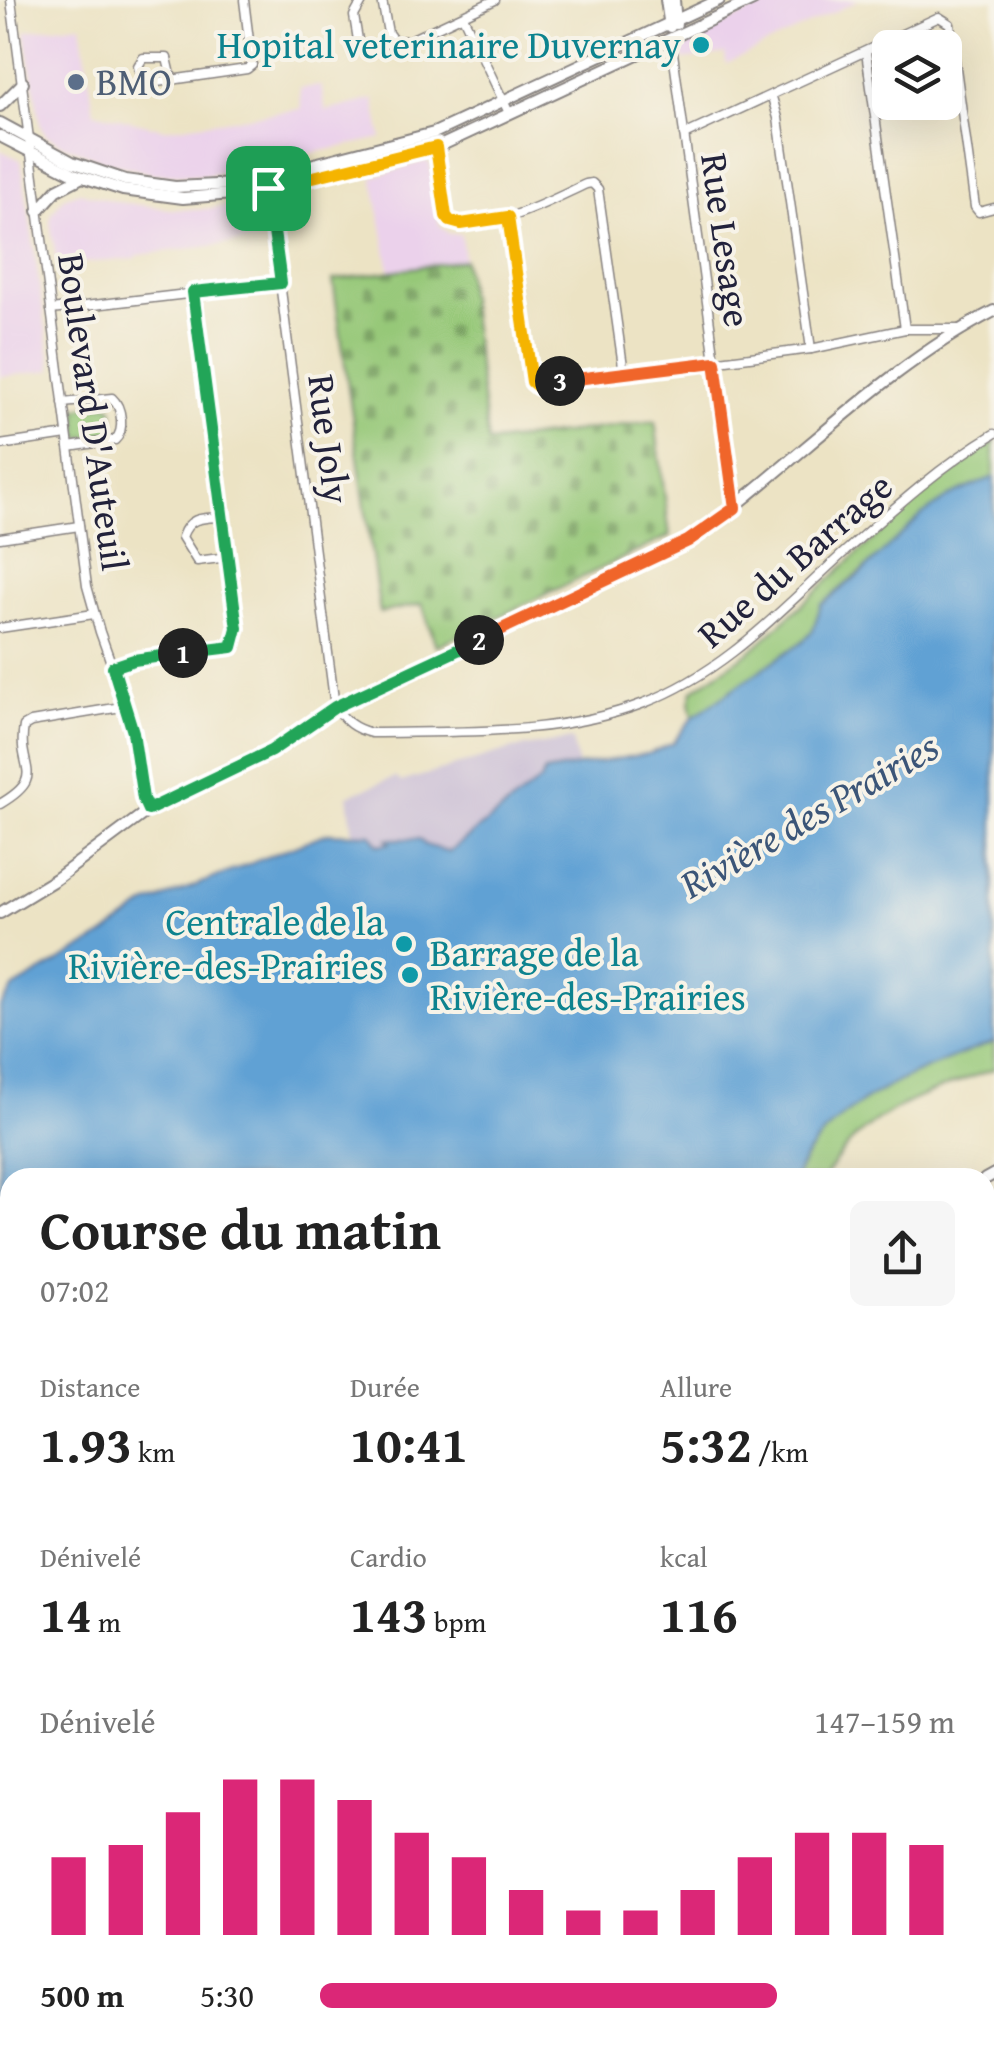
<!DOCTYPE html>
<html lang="fr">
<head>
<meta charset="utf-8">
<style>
	body { margin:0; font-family:"Gentium Book Plus",serif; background:#f6f6f6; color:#222; height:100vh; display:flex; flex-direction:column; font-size:38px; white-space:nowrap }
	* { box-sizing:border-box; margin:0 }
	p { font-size:32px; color:#767676 }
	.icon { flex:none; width:55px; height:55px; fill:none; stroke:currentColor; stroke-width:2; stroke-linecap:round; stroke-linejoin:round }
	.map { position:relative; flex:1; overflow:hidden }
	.drawer { position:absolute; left:0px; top:1168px; width:995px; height:888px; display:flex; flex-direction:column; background:#fff; border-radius:30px 30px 0 0; box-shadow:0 10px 40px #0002 }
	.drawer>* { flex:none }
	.tools { position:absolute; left:872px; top:30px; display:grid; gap:20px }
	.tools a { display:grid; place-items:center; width:90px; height:90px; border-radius:15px; background:#fff; box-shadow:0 10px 40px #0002; font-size:50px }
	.pin { position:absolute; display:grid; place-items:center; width:85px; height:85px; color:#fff; margin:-42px; border-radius:20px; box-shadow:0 5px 15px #0006 }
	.km { position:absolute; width:50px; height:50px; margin:-25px; border-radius:50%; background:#222; color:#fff; font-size:28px; line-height:50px; text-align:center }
	.round { display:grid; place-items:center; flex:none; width:105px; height:105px; border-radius:15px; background:#f6f6f6 }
	.overview { display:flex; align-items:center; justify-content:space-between; height:170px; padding:0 40px }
	h1 { font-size:55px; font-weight:700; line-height:75px }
	.stats { display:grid; grid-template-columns:repeat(3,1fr); gap:15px; height:170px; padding:10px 40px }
	.stats div { display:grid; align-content:center }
	.stats b { font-size:50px; font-weight:700 }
	.stats small { font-size:28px; font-weight:400 }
	.stats p { font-size:28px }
	.chart { height:280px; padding:20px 40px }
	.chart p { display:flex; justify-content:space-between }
	.chart svg { width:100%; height:180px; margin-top:10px; stroke:#db2777; stroke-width:6 }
	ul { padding:0 40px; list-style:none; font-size:32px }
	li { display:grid; grid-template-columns:160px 120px 1fr; align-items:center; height:75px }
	li i { height:25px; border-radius:12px; background:#db2777 }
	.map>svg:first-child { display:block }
	.built { fill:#ebd1eb }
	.industrial { fill:#cbbfd5 }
	.grass { fill:url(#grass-tufts); stroke:#5c755a; stroke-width:2.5 }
	.cemetery { fill:url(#cemetery-stones); stroke:#5c755a; stroke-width:2.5 }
	.park { fill:#96c878; stroke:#5c755a; stroke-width:2.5 }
	.water { fill:#61a1d4; stroke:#426288; stroke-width:2.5 }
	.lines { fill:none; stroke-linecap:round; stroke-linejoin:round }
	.minor-casing { stroke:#878280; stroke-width:11 }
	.tertiary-casing { stroke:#878280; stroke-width:14 }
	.secondary-casing { stroke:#878280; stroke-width:15 }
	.primary-casing { stroke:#878280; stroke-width:16 }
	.minor { stroke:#fff; stroke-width:8 }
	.tertiary { stroke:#fff; stroke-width:10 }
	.secondary { stroke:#f7e8c3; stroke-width:11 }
	.primary { stroke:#ecc669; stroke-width:12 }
	.split-1-casing { stroke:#fff; stroke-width:20 }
	.split-2-casing { stroke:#fff; stroke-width:20 }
	.split-3-casing { stroke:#fff; stroke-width:20 }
	.split-4-casing { stroke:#fff; stroke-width:20 }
	.split-1 { stroke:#22a559; stroke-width:12 }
	.split-2 { stroke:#22a559; stroke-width:12 }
	.split-3 { stroke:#f0652b; stroke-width:12 }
	.split-4 { stroke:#f5b400; stroke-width:12 }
	.culture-dot { fill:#0f9aa8; stroke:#f7f3e8; stroke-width:4 }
	.service-dot { fill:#5c6f8a; stroke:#f7f3e8; stroke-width:4 }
	.labels { text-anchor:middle; stroke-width:8; stroke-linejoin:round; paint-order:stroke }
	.culture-label { font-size:38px; fill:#0d838f; stroke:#f7f3e8; text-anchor:end }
	.service-label { font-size:38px; fill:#4e5e75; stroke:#f7f3e8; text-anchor:start }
	.street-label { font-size:38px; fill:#22223b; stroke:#f7f3e8 }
	.water-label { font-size:40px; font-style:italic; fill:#3b5578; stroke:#f7f3e8 }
</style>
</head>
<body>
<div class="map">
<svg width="994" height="2054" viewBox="0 0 994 2054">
	<defs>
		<pattern id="grass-tufts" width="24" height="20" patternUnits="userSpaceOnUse" patternTransform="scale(2.5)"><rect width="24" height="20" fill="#96c878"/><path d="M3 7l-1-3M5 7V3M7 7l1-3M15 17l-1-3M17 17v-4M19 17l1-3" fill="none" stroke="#7aa264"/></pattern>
		<pattern id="cemetery-stones" width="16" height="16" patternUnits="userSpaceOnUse" patternTransform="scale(2.5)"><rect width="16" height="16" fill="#96c878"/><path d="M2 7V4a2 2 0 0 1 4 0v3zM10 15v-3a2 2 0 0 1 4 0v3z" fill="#7aa264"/></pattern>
	</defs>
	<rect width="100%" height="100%" fill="#f7f3e8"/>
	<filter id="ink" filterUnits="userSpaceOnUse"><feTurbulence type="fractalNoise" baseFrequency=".01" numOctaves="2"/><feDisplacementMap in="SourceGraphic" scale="20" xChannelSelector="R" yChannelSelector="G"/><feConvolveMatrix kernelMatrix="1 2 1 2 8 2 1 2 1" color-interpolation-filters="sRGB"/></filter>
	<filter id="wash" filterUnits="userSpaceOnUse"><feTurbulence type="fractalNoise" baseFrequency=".0048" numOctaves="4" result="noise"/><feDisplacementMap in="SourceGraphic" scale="40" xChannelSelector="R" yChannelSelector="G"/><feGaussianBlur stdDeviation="2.25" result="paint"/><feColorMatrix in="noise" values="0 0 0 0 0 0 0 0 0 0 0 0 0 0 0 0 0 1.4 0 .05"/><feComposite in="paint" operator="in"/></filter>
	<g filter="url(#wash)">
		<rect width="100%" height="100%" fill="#ece3c4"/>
		<!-- built -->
		<g class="built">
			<path d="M 776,0 L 859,0 L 726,64 L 725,54 L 683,60 L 682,44 Z"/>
			<path d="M 81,24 L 94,112 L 164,129 L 301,109 L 300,88 L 321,86 L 326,111 L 374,99 L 382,138 L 206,176 L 153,174 L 106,162 L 61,144 L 46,135 L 40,124 L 25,31 Z"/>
			<path d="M 0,150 L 21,160 L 52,370 L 0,377 Z"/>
			<path d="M 425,161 L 430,163 L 439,224 L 449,234 L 461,234 L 464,260 L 390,271 L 373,177 Z"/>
			<path d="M 80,192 L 117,202 L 170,209 L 197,210 L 259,202 L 267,239 L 139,255 L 134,259 L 57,265 L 50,222 L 52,213 L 64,197 Z"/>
		</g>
		<!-- industrial -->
		<path class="industrial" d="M 572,739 L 578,766 L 545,772 L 540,781 L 449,852 L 425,845 L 378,845 L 371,834 L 353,835 L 348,795 L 396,777 L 401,782 L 513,749 Z"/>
		<!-- grass -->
		<path class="grass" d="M 108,404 L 113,408 L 114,433 L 79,438 L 76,408 Z"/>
		<!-- cemetery -->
		<path class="cemetery" d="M 464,260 L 488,443 L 655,421 L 670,536 L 436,646 L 422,604 L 380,613 L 333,280 Z"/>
		<!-- park -->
		<g class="park">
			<path d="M 994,442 L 994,477 L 952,495 L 821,605 L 813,630 L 803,641 L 693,717 L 690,702 L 693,690 L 752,650 L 932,486 Z"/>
			<path d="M 994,1042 L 994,1069 C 947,1086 889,1104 853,1140 C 842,1151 833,1165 824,1177 L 795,1178 C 827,1101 922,1070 994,1042 Z"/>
			<path d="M 0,1942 L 10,1942 L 10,2026 L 0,2031 Z"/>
		</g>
		<!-- water -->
		<path class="water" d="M 994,477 L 994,1042 C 922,1070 827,1101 795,1177 L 10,1178 L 10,1941 L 0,1942 L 0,1007 L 14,988 L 103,936 L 146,905 L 327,833 L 371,834 L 378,845 L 390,843 L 387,839 L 419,839 L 425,845 L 449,852 L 540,781 L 545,772 L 651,753 L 673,743 L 693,717 L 803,641 L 813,630 L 821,605 L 860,574 L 922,515 L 952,495 Z"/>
	</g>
	<g filter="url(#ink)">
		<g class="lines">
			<!-- minor casing -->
			<g class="minor-casing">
				<g id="minor">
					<path d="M 11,0 L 87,586 L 100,632 L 125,702 L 143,799 L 149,810"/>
					<path d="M 363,0 L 354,16 L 359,46 L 365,50 L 393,40 L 408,41 L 495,0"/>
					<path d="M 382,0 L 388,33 L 393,40"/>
					<path d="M 463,16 L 509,113"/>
					<path d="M 671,38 L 735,508"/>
					<path d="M 866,52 L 905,329"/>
					<path d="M 172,79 L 167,58 L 143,58 L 138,66 L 140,74 L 157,82 L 247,69 L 252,65 L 244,0"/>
					<path d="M 772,97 L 778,118 L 811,349"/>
					<path d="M 684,135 L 939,17 L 950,24 L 975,207 L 979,212 L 994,208"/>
					<path d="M 436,147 L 446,215 L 450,221 C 496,231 545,203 586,184 L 592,183 L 598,189 L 624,373"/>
					<path d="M 267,182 L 335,707 C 346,722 353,728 371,733 C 461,731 558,736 644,703 C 728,671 784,606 850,547 C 895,507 942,465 994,434"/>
					<path d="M 508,217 L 532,382 L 538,387 L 557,382 L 811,349 L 905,329 L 960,329"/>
					<path d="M 51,310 L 281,283"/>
					<path d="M 63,403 L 112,398 C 122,407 125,431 115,440 L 69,447"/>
					<path d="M 0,445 L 67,435"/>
					<path d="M 223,517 C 203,518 189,516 182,537 L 197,561 L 228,557"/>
					<path d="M 0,538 L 79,526"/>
					<path d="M 0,628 L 94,614"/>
					<path d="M 113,667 L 134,660 L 232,647 L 237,628 L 193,292"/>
					<path d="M 0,804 C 49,775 16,769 24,726 L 31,722 L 127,706"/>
					<path d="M 985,1256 L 994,1336"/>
					<path d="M 985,1925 L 994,1998"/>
					<path d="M 315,2045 L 320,2054"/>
					<path d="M 540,2045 L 543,2054"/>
					<path d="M 757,2045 L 759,2054"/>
					<path d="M 901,2045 L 902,2054"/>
				</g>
			</g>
			<!-- tertiary casing -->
			<g class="tertiary-casing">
				<g id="tertiary">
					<path d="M 666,0 L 670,27"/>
					<path d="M 674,0 L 676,24"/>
					<path d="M 0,106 L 23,83"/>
					<path d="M 0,123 L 72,162 L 125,180 L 175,187 L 237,184 L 434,133 L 719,0"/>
					<path d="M 0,136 L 74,174 L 123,190 L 183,198 L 245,193 L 442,145 L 753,0"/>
					<path d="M 38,211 L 57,190 L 82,177"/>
					<path d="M 0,913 L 56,879 L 154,806 L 271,751 L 335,707 L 688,541 C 792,468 880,370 994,311"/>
					<path d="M 985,1179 L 994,1174"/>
					<path d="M 145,2054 L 170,2045"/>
				</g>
			</g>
			<!-- secondary casing -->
			<g class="secondary-casing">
				<g id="secondary">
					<path d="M 633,2045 L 636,2054"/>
					<path d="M 648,2045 L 651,2054"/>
				</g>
			</g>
			<!-- primary casing -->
			<g class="primary-casing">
				<g id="primary">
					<path d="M 985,1533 L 994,1526"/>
					<path d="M 985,1560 L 994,1552"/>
					<path d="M 442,2054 L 450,2045"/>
					<path d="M 467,2054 L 476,2045"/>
				</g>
			</g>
			<!-- minor -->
			<use href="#minor" class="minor"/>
			<!-- tertiary -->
			<use href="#tertiary" class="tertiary"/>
			<!-- secondary -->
			<use href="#secondary" class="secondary"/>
			<!-- primary -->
			<use href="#primary" class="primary"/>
		</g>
	</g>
	<g class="lines" filter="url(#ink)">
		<!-- split-1 casing -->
		<g class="split-1-casing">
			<path id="split-1" d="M 183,653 L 232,647 L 237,628 L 193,292 L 281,283 L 268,188"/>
		</g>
		<!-- split-2 casing -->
		<g class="split-2-casing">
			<path id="split-2" d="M 183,653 L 134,660 L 113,667 L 133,732 L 143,799 L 148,810 L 271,751 L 335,707 L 479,640"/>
		</g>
		<!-- split-3 casing -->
		<g class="split-3-casing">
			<path id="split-3" d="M 479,640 L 688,541 L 735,508 L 715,362 L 560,381"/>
		</g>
		<!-- split-4 casing -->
		<g class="split-4-casing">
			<path id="split-4" d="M 268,188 L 436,147 L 446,216 L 450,221 L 461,224 L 508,217 L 532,382 L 538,387 L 560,381"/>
		</g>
		<!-- split-1 -->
		<use href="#split-1" class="split-1"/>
		<!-- split-2 -->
		<use href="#split-2" class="split-2"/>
		<!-- split-3 -->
		<use href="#split-3" class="split-3"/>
		<!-- split-4 -->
		<use href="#split-4" class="split-4"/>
	</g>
	<!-- markers -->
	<g class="culture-dot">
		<circle cx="701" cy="45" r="10"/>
		<circle cx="404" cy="944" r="10"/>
		<circle cx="410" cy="975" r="10"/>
	</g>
	<circle class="service-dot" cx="76" cy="82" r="10"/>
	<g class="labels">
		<!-- culture labels -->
		<g class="culture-label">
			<text x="681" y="58">Hopital veterinaire Duvernay</text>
			<text x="384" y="935">Centrale de la<tspan x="384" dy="44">Rivière-des-Prairies</tspan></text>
			<text x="430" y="966" text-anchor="start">Barrage de la<tspan x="430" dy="44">Rivière-des-Prairies</tspan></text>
		</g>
		<!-- service labels -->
		<g class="service-label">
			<text x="96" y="95">BMO</text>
		</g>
		<!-- street labels -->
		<g class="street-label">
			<text transform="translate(726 240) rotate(82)" y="13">Rue Lesage</text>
			<text transform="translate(93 412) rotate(82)" y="13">Boulevard D'Auteuil</text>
			<text transform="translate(329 439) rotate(83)" y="13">Rue Joly</text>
			<text transform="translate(795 560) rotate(-41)" y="13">Rue du Barrage</text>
		</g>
		<!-- water labels -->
		<g class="water-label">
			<text transform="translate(809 815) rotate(-30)" y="14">Rivière des Prairies</text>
		</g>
	</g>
</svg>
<div class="tools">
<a><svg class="icon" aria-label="layers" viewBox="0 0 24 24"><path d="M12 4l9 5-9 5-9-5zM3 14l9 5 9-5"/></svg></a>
</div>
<div class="pin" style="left:268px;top:188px;background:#1e9e55"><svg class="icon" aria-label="arrive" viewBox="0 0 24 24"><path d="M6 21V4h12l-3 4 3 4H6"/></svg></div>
<b class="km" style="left:183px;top:653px">1</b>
<b class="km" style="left:479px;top:640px">2</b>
<b class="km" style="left:560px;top:381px">3</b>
<section class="drawer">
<div class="overview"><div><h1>Course du matin</h1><p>07:02</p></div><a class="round"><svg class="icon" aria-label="share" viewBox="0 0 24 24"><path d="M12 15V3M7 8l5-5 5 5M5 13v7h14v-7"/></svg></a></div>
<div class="stats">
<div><p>Distance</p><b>1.93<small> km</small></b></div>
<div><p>Durée</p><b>10:41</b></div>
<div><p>Allure</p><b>5:32<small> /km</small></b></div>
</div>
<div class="stats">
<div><p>Dénivelé</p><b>14<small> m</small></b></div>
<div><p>Cardio</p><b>143<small> bpm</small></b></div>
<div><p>kcal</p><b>116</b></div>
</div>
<div class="chart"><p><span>Dénivelé</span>147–159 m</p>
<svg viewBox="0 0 160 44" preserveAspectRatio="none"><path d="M5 44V25M15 44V22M25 44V14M35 44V6M45 44V6M55 44V11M65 44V19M75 44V25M85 44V33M95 44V38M105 44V38M115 44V33M125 44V25M135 44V19M145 44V19M155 44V22"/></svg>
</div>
<ul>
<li><b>500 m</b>5:30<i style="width:72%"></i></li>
</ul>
</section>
</div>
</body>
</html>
